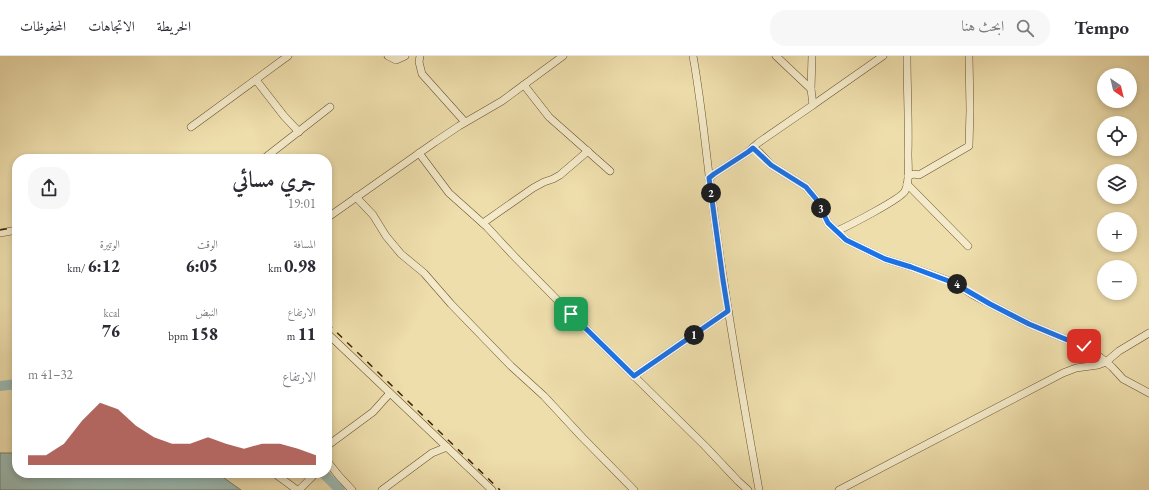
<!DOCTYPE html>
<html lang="ar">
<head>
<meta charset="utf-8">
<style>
	body { margin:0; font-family:"EB Garamond",Amiri,serif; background:#f7f7f7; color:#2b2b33; direction:rtl; height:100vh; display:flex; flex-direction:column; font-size:15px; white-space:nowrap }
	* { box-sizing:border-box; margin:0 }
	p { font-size:13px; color:#7c7c81 }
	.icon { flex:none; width:22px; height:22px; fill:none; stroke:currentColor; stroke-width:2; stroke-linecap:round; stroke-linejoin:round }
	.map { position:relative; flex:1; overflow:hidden; direction:ltr }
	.panel { position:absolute; left:12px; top:98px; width:320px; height:324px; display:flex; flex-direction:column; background:#fff; border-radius:16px; box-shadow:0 2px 6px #0003; direction:rtl }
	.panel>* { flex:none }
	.needle { width:26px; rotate:145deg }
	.fabs { position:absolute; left:1097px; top:12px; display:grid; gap:8px }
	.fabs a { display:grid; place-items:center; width:40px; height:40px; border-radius:50%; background:#fff; box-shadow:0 2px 6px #0003; font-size:20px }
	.pin { position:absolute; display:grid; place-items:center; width:34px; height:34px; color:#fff; margin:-17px; border-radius:8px; box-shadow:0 2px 6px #0006 }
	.km { position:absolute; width:20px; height:20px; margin:-10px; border-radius:50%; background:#222; color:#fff; font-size:11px; line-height:20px; text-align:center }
	.round { display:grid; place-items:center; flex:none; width:42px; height:42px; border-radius:16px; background:#f7f7f7 }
	.summary { display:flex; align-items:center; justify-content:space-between; height:68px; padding:0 16px }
	h1 { font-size:22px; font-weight:800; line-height:30px }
	.stats { display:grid; grid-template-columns:repeat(3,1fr); gap:6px; height:68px; padding:4px 16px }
	.stats div { display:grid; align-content:center }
	.stats b { font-size:17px; font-weight:800 }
	.stats small { font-size:11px; font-weight:400 }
	.stats p { font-size:11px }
	.chart { height:112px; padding:8px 16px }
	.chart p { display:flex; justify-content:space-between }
	.chart svg { width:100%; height:72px; margin-top:4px; fill:#8f2418; opacity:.7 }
	header { display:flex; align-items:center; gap:24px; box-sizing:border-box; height:56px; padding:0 20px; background:#fff; border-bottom:1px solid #e1e1e2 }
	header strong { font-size:19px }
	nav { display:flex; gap:22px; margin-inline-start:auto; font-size:14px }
	.search { width:280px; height:36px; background:#f7f7f7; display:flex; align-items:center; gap:10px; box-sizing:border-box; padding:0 14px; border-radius:16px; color:#7c7c81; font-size:15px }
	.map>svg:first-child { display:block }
	.water { fill:#9cbab3; stroke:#767e6d }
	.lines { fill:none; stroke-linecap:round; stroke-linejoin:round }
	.river { stroke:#9cbab3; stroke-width:10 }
	.minor-casing { stroke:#6a532e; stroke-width:8 }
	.minor { stroke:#f4eac9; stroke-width:7 }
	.rail { stroke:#3e2504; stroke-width:1.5; stroke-dasharray:7 7; stroke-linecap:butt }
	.route-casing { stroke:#fff; stroke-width:8 }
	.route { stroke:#1a73e8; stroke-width:5 }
</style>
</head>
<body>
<header>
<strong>Tempo</strong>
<div class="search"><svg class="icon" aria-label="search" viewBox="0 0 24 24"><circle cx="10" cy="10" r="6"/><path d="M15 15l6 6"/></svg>ابحث هنا</div>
<nav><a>الخريطة</a><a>الاتجاهات</a><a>المحفوظات</a></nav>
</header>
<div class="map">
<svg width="1149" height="434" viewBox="0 0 1149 434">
	<rect width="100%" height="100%" fill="#eedeac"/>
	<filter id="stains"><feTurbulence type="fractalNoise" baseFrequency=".005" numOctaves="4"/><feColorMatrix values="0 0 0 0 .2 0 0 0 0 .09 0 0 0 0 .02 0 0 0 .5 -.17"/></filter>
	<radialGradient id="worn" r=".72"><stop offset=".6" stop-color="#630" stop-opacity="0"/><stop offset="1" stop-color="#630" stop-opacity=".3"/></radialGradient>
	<!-- water -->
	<path class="water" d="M 0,397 L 17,397 L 17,417 L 217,417 L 241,434 L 0,434 Z"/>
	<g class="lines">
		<!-- river -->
		<g class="river">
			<path d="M 0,330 L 17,328"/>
			<path d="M 323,417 L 340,434"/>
		</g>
		<!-- minor casing -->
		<g class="minor-casing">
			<g id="minor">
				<path d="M 388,0 L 396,4 L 405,0"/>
				<path d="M 420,0 L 419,6 L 422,18 L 465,66"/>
				<path d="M 693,0 C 703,55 707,110 715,165 C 727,255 743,345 759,434"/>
				<path d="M 256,24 L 284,60 L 299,76"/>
				<path d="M 524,29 L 549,61 L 610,115"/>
				<path d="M 811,33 L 812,0"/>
				<path d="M 813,49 L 883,0"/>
				<path d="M 191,71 L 288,0"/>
				<path d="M 753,92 L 759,96 L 771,109 L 806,131 L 816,143 L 828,167 L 846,184 L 885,203 L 911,211 L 955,227 L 973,239 L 990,248 L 1029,268 L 1070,285 L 1084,290 L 1095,297 L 1112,311 L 1123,323 L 1149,337"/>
				<path d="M 419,97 L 449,137 L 487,171 L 513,199 L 571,258 L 705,390 L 738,425 L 748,434"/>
				<path d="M 266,101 L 330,51"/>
				<path d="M 908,120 L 914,118 L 919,119 L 969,90 L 970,54 L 969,0"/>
				<path d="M 709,123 L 714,118 L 748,96 L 758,87 L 813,49 L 811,33 L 776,0"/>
				<path d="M 907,128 L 968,190"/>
				<path d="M 356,141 L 373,159 L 386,180 L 401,198 L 424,217 L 451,248 L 511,310 L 544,340 L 582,381 L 634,434"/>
				<path d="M 327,162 L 435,86 L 459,70 L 502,45 L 563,0"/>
				<path d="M 483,167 L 533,132 L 544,126 L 553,123 L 560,119 L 588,95"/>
				<path d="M 837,175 C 848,170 901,143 905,135 C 910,126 908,108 908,98 C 909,65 907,33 907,0"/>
				<path d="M 0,177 L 17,174"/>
				<path d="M 327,277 L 492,434"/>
				<path d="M 634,320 L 728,255"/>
				<path d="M 327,390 L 373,356 L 390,337"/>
				<path d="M 327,405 L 339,420 L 352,434"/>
				<path d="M 274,417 L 297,434"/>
				<path d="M 299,434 L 316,417"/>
				<path d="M 382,434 L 432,397 L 447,391"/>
				<path d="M 839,434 L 1063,317 L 1076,312 L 1098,309 L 1106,306 L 1119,295 L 1149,277"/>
			</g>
		</g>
		<!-- minor -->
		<use href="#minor" class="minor"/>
		<!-- rail -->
		<g class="rail">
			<path d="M 0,174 L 17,171"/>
			<path d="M 327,267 L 500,434"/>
		</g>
	</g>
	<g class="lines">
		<!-- route casing -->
		<g class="route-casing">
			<path id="route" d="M 571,258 L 634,320 L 728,255 L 723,224 L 709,122 L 714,118 L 748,96 L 753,92 L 771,109 L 806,131 L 816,143 L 828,167 L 846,184 L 885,203 L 911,211 L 954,227 L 990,248 L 1029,268 L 1070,285 L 1084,290"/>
		</g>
		<!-- route -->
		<use href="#route" class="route"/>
	</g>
	<rect width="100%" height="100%" filter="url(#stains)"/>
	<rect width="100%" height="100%" fill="url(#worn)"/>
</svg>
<div class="fabs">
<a><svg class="needle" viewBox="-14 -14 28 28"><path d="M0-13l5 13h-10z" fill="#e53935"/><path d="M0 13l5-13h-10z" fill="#7c7c81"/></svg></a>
<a><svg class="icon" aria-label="locate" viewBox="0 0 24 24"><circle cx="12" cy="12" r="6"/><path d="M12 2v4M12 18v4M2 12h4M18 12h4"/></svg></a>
<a><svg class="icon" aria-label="layers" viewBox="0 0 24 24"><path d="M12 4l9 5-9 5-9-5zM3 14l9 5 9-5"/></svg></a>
<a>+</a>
<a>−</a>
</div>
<div class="pin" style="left:571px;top:258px;background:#1e9e55"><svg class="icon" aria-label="arrive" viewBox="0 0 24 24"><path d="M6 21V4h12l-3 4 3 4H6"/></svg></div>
<div class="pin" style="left:1084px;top:290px;background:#d93025"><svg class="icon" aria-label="check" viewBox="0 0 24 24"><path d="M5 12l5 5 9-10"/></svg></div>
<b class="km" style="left:694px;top:279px">1</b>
<b class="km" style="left:711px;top:137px">2</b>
<b class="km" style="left:821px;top:152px">3</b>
<b class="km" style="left:957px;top:228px">4</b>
<section class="panel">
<div class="summary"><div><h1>جري مسائي</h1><p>19:01</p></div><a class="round"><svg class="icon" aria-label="share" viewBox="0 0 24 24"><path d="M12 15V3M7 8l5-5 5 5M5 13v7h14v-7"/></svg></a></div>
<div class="stats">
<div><p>المسافة</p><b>0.98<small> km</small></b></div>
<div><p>الوقت</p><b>6:05</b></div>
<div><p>الوتيرة</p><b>6:12<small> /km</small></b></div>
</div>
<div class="stats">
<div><p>الارتفاع</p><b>11<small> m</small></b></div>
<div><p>النبض</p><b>158<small> bpm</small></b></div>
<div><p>kcal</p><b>76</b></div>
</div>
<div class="chart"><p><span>الارتفاع</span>32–41 m</p>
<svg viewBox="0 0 160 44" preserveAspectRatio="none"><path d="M0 44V38L10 38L20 31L30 17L40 6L50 10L60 20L70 27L80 31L90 31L100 27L110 31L120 34L130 31L140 31L150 34L160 38V44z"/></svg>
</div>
</section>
</div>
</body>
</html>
